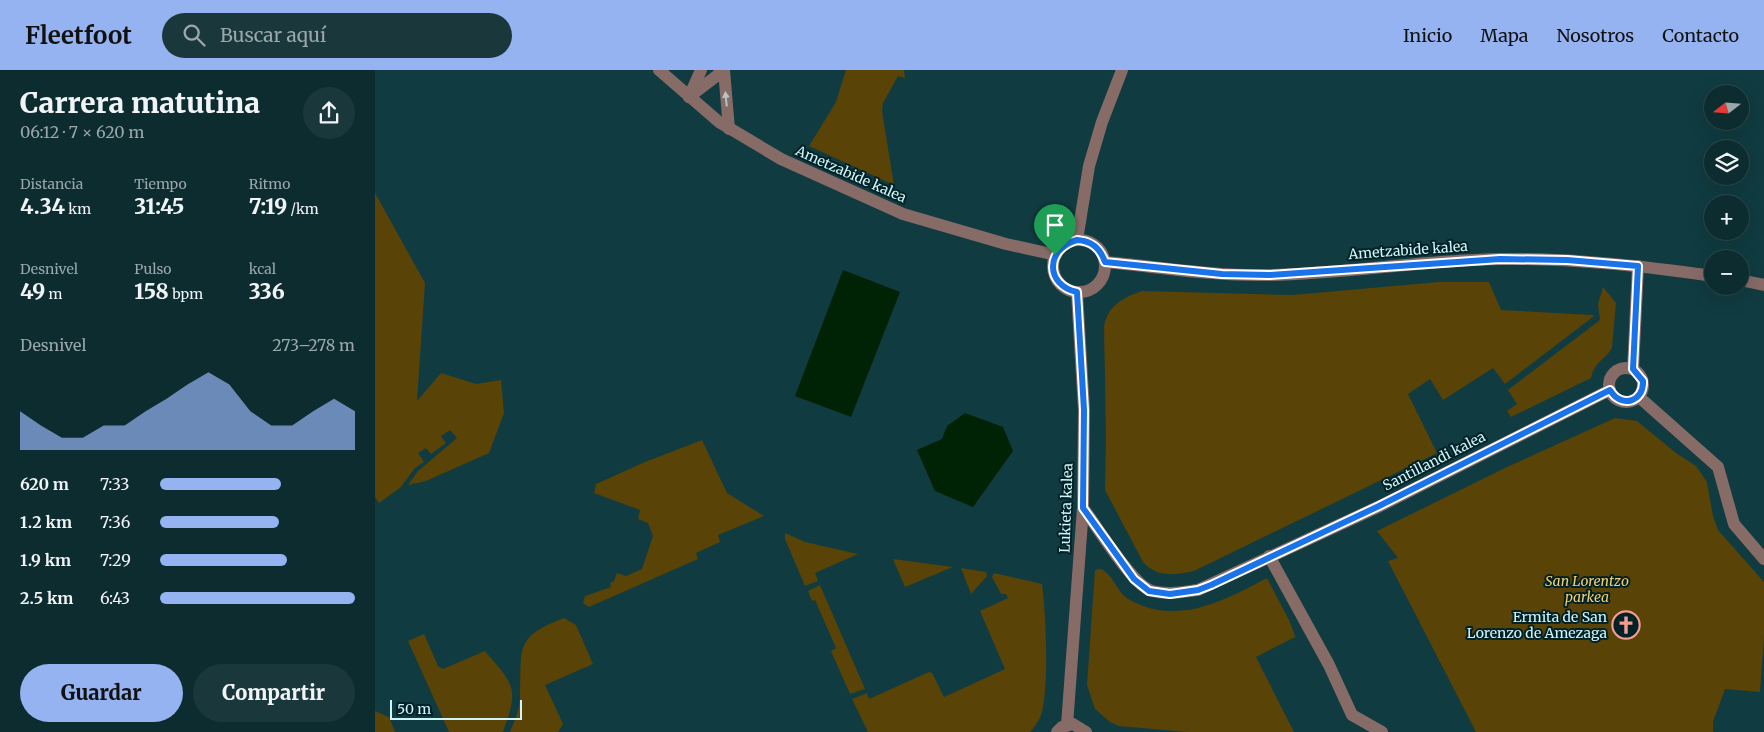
<!DOCTYPE html>
<html lang="es">
<head>
<meta charset="utf-8">
<style>
	body { margin:0; font-family:Merriweather,serif; background:#1a383c; color:#f1f3f6; height:100vh; display:flex; flex-direction:column; font-size:19px; white-space:nowrap }
	* { box-sizing:border-box; margin:0 }
	p { font-size:16px; color:#9aa7ab }
	.icon { flex:none; width:28px; height:28px; fill:none; stroke:currentColor; stroke-width:2; stroke-linecap:round; stroke-linejoin:round }
	.map { position:relative; flex:1; overflow:hidden }
	.panel { display:flex; flex-direction:column; background:#0c2c30; width:375px }
	.panel>* { flex:none }
	.needle { width:32px; rotate:253deg }
	.fabs { position:absolute; left:1329px; top:15px; display:grid; gap:10px }
	.fabs a { display:grid; place-items:center; width:45px; height:45px; border-radius:50%; background:#0c2c30; box-shadow:0 5px 20px #0002,0 0 0 1px #2c484c; font-size:25px }
	.scale { position:absolute; left:15px; bottom:12px; width:132px; box-sizing:border-box; padding-left:5px; border:2px solid #cff5fa; border-top:0; font-size:14px; line-height:18px; white-space:nowrap; color:#cff5fa; -webkit-text-stroke:4px #002125; paint-order:stroke }
	.pin { position:absolute; display:grid; place-items:center; width:42px; height:42px; color:#fff; margin:-51px -21px; border-radius:50% 50% 50% 0; rotate:-45deg; box-shadow:0 0 5px #0007 }
	.pin .icon { rotate:45deg }
	.round { display:grid; place-items:center; flex:none; width:52px; height:52px; border-radius:26px; background:#1a383c }
	.headline { display:flex; align-items:center; justify-content:space-between; height:85px; padding:0 20px }
	h1 { font-size:28px; font-weight:800; line-height:38px }
	.stats { display:grid; grid-template-columns:repeat(3,1fr); gap:8px; height:85px; padding:5px 20px }
	.stats div { display:grid; align-content:center }
	.stats b { font-size:21px; font-weight:800 }
	.stats small { font-size:14px; font-weight:400 }
	.stats p { font-size:14px }
	.chart { height:140px; padding:10px 20px }
	.chart p { display:flex; justify-content:space-between }
	.chart svg { width:100%; height:90px; margin-top:5px; fill:#95b2f1; opacity:.7 }
	.primary-button { display:flex; gap:10px; margin-top:auto; padding:10px 20px }
	.primary-button a { flex:1; height:58px; border-radius:30px; background:#95b2f1; color:#111; font-size:20px; font-weight:800; line-height:58px; text-align:center }
	.primary-button a+a { background:#1a383c; color:#f1f3f6 }
	ul { padding:0 20px; list-style:none; font-size:16px }
	li { display:grid; grid-template-columns:80px 60px 1fr; align-items:center; height:38px }
	li i { height:12px; border-radius:6px; background:#95b2f1 }
	header { display:flex; align-items:center; gap:30px; box-sizing:border-box; height:70px; padding:0 25px; background:#95b2f1; color:#111 }
	header strong { font-size:24px }
	nav { display:flex; gap:28px; margin-inline-start:auto; font-size:18px }
	.search { width:350px; height:45px; background:#1a383c; display:flex; align-items:center; gap:12px; box-sizing:border-box; padding:0 18px; border-radius:28px; color:#9aa7ab; font-size:19px }
	main { display:flex; flex:1; min-height:0 }
	.map>svg:first-child { display:block }
	.green { fill:#594307 }
	.water { fill:#002205 }
	.lines { fill:none; stroke-linecap:round; stroke-linejoin:round }
	.minor { stroke:#866b67; stroke-width:12 }
	.oneway { fill:#b5c5c7 }
	.route-casing { stroke:#fff; stroke-width:10 }
	.route { stroke:#1a73e8; stroke-width:6 }
	.labels { text-anchor:middle; stroke-width:4; stroke-linejoin:round; paint-order:stroke }
	.street-label { font-size:14px; fill:#cff5fa; stroke:#002125 }
	.park-label { font-size:14px; font-style:italic; fill:#f6cf73; stroke:#002125 }
	.poi-label { font-size:14px; fill:#cff5fa; stroke:#002125; text-anchor:end }
</style>
</head>
<body>
<header>
<strong>Fleetfoot</strong>
<div class="search"><svg class="icon" aria-label="search" viewBox="0 0 24 24"><circle cx="10" cy="10" r="6"/><path d="M15 15l6 6"/></svg>Buscar aquí</div>
<nav><a>Inicio</a><a>Mapa</a><a>Nosotros</a><a>Contacto</a></nav>
</header>
<main>
<section class="panel">
<div class="headline"><div><h1>Carrera matutina</h1><p>06:12 · 7 × 620 m</p></div><a class="round"><svg class="icon" aria-label="share" viewBox="0 0 24 24"><path d="M12 15V3M7 8l5-5 5 5M5 13v7h14v-7"/></svg></a></div>
<div class="stats">
<div><p>Distancia</p><b>4.34<small> km</small></b></div>
<div><p>Tiempo</p><b>31:45</b></div>
<div><p>Ritmo</p><b>7:19<small> /km</small></b></div>
</div>
<div class="stats">
<div><p>Desnivel</p><b>49<small> m</small></b></div>
<div><p>Pulso</p><b>158<small> bpm</small></b></div>
<div><p>kcal</p><b>336</b></div>
</div>
<div class="chart"><p><span>Desnivel</span>273–278 m</p>
<svg viewBox="0 0 160 44" preserveAspectRatio="none"><path d="M0 44V25L10 32L20 38L30 38L40 32L50 32L60 25L70 19L80 12L90 6L100 12L110 25L120 32L130 32L140 25L150 19L160 25V44z"/></svg>
</div>
<ul>
<li><b>620 m</b>7:33<i style="width:62%"></i></li>
<li><b>1.2 km</b>7:36<i style="width:61%"></i></li>
<li><b>1.9 km</b>7:29<i style="width:65%"></i></li>
<li><b>2.5 km</b>6:43<i style="width:100%"></i></li>
</ul>
<div class="primary-button"><a>Guardar</a><a>Compartir</a></div>
</section>
<div class="map">
<svg width="1389" height="662" viewBox="0 0 1389 662">
	<rect width="100%" height="100%" fill="#103b40"/>
	<!-- green -->
	<g class="green">
		<path d="M 471,0 L 529,0 L 530,8 L 523,6 L 508,33 L 507,41 L 519,115 L 434,76 L 461,32 Z"/>
		<path d="M 0,123 L 50,213 L 42,331 L 66,303 L 101,314 L 126,310 L 129,343 L 114,383 L 51,411 L 33,415 L 43,401 L 82,368 L 75,360 L 66,366 L 71,373 L 56,384 L 51,378 L 43,383 L 49,392 L 40,398 L 26,417 L 4,433 L 0,427 Z"/>
		<path d="M 1064,212 L 1114,212 L 1126,240 L 1218,245 L 1218,247 L 1130,314 L 1118,298 L 1068,330 L 1055,309 L 1033,324 L 1062,383 L 819,501 C 800,505 782,508 768,492 L 730,420 L 731,368 L 729,257 C 732,236 749,227 767,221 L 917,225 Z"/>
		<path d="M 1228,217 L 1241,233 L 1237,278 C 1229,291 1220,291 1216,308 L 1136,347 L 1132,341 L 1142,334 L 1133,320 L 1225,250 L 1223,234 Z"/>
		<path d="M 1240,348 L 1262,351 L 1301,383 L 1321,396 L 1332,412 L 1338,446 L 1343,460 L 1389,512 L 1389,567 L 1385,622 L 1350,619 L 1338,652 L 1338,662 L 1101,662 L 1013,491 L 1023,488 L 1002,461 L 1132,397 Z"/>
		<path d="M 327,370 L 352,423 L 389,446 L 343,465 L 345,472 L 321,483 L 323,489 L 214,537 L 208,533 L 210,526 L 236,517 L 235,513 L 239,511 L 242,503 L 251,506 L 267,499 L 278,466 L 273,453 L 263,449 L 265,440 L 219,423 L 221,414 L 270,392 Z"/>
		<path d="M 410,463 L 430,472 L 483,484 L 440,503 L 443,511 L 430,516 L 410,469 Z"/>
		<path d="M 518,489 L 578,497 L 530,517 Z"/>
		<path d="M 586,498 L 611,502 L 612,506 L 596,524 Z"/>
		<path d="M 726,499 C 739,505 741,522 755,530 C 802,556 849,531 892,508 L 914,550 L 922,571 L 920,567 L 881,587 L 919,662 L 812,662 L 744,656 L 735,652 L 720,639 L 712,615 L 720,500 Z"/>
		<path d="M 619,503 L 667,514 C 671,545 674,612 667,642 C 665,649 660,657 655,662 L 493,662 L 477,629 L 492,623 L 494,629 L 554,602 L 557,603 L 569,627 L 630,599 L 605,541 L 633,528 L 631,524 L 626,524 L 617,507 Z"/>
		<path d="M 445,515 L 490,619 L 475,624 L 456,581 L 461,578 L 440,530 L 437,531 L 433,521 Z"/>
		<path d="M 189,548 L 201,555 L 218,594 L 170,615 L 188,654 L 183,662 L 135,662 C 140,650 145,638 145,625 C 147,578 139,567 189,548 Z"/>
		<path d="M 49,564 L 63,596 L 68,599 L 110,581 C 140,616 144,618 128,662 L 74,662 L 33,571 Z"/>
		<path d="M 0,641 L 14,647 L 20,662 L 0,662 Z"/>
	</g>
	<!-- water -->
	<g class="water">
		<path d="M 468,200 L 525,222 L 476,347 L 420,326 Z"/>
		<path d="M 590,343 L 628,357 L 638,381 L 598,437 L 560,421 L 542,380 L 567,369 L 572,356 Z"/>
	</g>
	<g class="lines">
		<!-- minor -->
		<g class="minor">
			<path d="M 284,0 L 344,52 L 406,89 L 528,144 L 631,174 L 681,185"/>
			<path d="M 349,0 L 354,59"/>
			<path d="M 314,27 L 348,1"/>
			<path d="M 314,27 L 326,0"/>
			<circle cx="704" cy="196" r="26"/>
			<path d="M 702,170 L 714,96 L 727,52 L 747,0"/>
			<path d="M 730,192 C 784,197 838,206 892,205 C 970,204 1048,190 1126,189 C 1197,188 1267,196 1338,206"/>
			<path d="M 1365,210 L 1389,215"/>
			<circle cx="1251" cy="315" r="17"/>
			<path d="M 1258,299 L 1263,196"/>
			<path d="M 1264,327 L 1343,397 L 1359,454 L 1389,489"/>
			<path d="M 708,438 C 722,456 758,516 777,521 C 792,525 807,522 823,520 L 1005,436 L 1235,320"/>
			<path d="M 894,486 L 954,595 L 977,645 L 1007,662"/>
			<path d="M 692,655 L 708,438 L 709,340 L 702,223"/>
			<path d="M 682,662 L 687,657 L 698,654 L 711,662"/>
		</g>
	</g>
	<!-- one-way arrows -->
	<defs><path id="oneway-solid" d="M-6-.8H1V-3.2L6.5 0L1 3.2V.8H-6Z" transform="scale(1.25)"/></defs>
	<use class="oneway" href="#oneway-solid" transform="translate(351 29) rotate(-96)"/>
	<g class="lines">
		<!-- route casing -->
		<g class="route-casing">
			<path id="route" d="M 702,170 C 717,171 725,178 730,192 L 847,204 L 894,205 L 1125,189 L 1192,190 L 1263,196 L 1258,299 L 1268,311 C 1269,332 1246,339 1235,320 L 1004,436 L 836,515 L 823,520 L 795,524 L 774,521 L 759,509 L 708,438 L 709,340 L 702,222 C 670,215 670,179 702,170 Z"/>
		</g>
		<!-- route -->
		<use href="#route" class="route"/>
	</g>
	<!-- icons -->
	<defs>
		<g id="church-ring" transform="scale(1.4375)"><circle r="9.5" fill="#002125" stroke="#f59c92" stroke-width="1.5"/><path d="M-1.2-6h2.4v3.5h3.3v2.4h-3.3V6h-2.4V-.1h-3.3v-2.4h3.3Z" fill="#f59c92"/></g>
	</defs>
	<g fill-rule="evenodd">
		<use href="#church-ring" x="1251" y="555"/>
	</g>
	<g class="labels">
		<!-- street labels -->
		<g class="street-label">
			<text transform="translate(476 104) rotate(24)" y="5">Ametzabide kalea</text>
			<text transform="translate(1033 180) rotate(-4)" y="5">Ametzabide kalea</text>
			<text transform="translate(1059 391) rotate(-27)" y="5">Santillandi kalea</text>
			<text transform="translate(691 438) rotate(-88)" y="5">Lukieta kalea</text>
		</g>
		<!-- park labels -->
		<g class="park-label">
			<text x="1212" y="516">San Lorentzo<tspan x="1212" dy="16">parkea</tspan></text>
		</g>
		<!-- poi labels -->
		<g class="poi-label">
			<text x="1232" y="552">Ermita de San<tspan x="1232" dy="16">Lorenzo de Amezaga</tspan></text>
		</g>
	</g>
</svg>
<div class="fabs">
<a><svg class="needle" viewBox="-14 -14 28 28"><path d="M0-13l5 13h-10z" fill="#e53935"/><path d="M0 13l5-13h-10z" fill="#9aa7ab"/></svg></a>
<a><svg class="icon" aria-label="layers" viewBox="0 0 24 24"><path d="M12 4l9 5-9 5-9-5zM3 14l9 5 9-5"/></svg></a>
<a>+</a>
<a>−</a>
</div>
<div class="scale">50 m</div>
<div class="pin" style="left:680px;top:185px;background:#1e9e55"><svg class="icon" aria-label="arrive" viewBox="0 0 24 24"><path d="M6 21V4h12l-3 4 3 4H6"/></svg></div>
</div>
</main>
</body>
</html>
